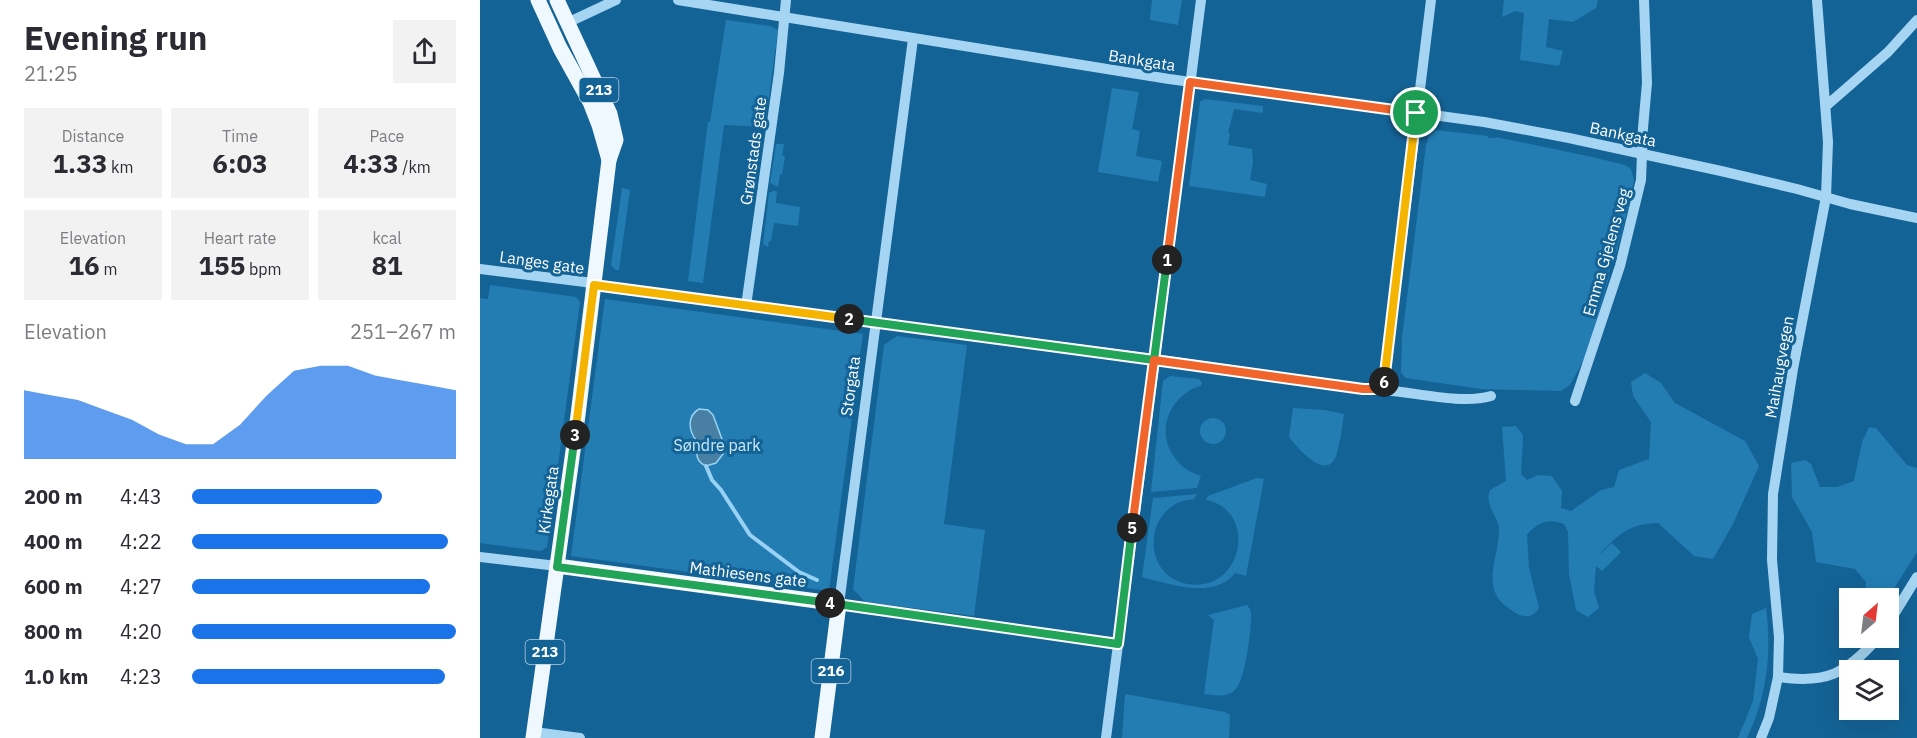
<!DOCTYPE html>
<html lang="en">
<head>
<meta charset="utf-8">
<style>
	body { margin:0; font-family:"IBM Plex Sans",sans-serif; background:#f2f2f3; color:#2b2b33; height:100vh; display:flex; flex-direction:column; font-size:22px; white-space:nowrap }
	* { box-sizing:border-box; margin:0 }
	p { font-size:20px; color:#7c7c81 }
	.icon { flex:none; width:33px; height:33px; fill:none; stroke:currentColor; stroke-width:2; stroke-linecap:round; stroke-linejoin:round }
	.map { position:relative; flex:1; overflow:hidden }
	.side { display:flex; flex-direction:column; background:#fff; width:480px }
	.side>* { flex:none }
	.needle { width:39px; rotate:28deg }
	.buttons { position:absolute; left:1359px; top:588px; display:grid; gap:12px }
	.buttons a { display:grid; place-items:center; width:60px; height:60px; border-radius:0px; background:#fff; box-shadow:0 6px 24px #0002; font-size:30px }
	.pin { position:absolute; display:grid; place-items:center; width:51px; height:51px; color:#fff; margin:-26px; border:3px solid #fff; border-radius:50%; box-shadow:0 2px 6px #0007 }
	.km { position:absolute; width:30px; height:30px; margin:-15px; border-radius:50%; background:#222; color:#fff; font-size:16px; line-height:30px; text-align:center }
	.round { display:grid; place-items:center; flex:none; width:63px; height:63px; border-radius:0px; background:#f2f2f3 }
	.overview { display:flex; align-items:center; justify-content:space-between; height:102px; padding:0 24px }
	h1 { font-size:33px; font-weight:800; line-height:45px }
	.metrics { display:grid; grid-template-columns:repeat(3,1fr); gap:9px; height:102px; padding:6px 24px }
	.metrics div { display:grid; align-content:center; border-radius:0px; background:#f2f2f3; text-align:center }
	.metrics b { font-size:26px; font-weight:800 }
	.metrics small { font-size:16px; font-weight:400 }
	.metrics p { font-size:16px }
	.chart { height:168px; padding:12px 24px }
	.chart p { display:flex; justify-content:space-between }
	.chart svg { width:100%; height:108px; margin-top:6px; fill:#1a73e8; opacity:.7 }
	ul { padding:0 24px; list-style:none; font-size:20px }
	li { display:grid; grid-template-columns:96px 72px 1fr; align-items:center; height:45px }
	li i { height:15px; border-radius:8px; background:#1a73e8 }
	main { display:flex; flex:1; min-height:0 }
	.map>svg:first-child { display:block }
	.green { fill:#237db3 }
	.water { fill:#487fa3; stroke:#97d2f5; stroke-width:1.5 }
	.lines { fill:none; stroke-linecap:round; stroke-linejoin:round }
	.stream { stroke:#97d2f5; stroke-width:4 }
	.minor { stroke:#a5d5f2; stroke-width:10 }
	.major { stroke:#f0f8ff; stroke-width:15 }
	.split-1-casing { stroke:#fff; stroke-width:12 }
	.split-2-casing { stroke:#fff; stroke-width:12 }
	.split-3-casing { stroke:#fff; stroke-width:12 }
	.split-4-casing { stroke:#fff; stroke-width:12 }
	.split-5-casing { stroke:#fff; stroke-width:12 }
	.split-6-casing { stroke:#fff; stroke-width:12 }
	.split-7-casing { stroke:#fff; stroke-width:12 }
	.split-1 { stroke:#f0652b; stroke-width:8 }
	.split-2 { stroke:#22a559; stroke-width:8 }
	.split-3 { stroke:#f5b400; stroke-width:8 }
	.split-4 { stroke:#22a559; stroke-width:8 }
	.split-5 { stroke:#22a559; stroke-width:8 }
	.split-6 { stroke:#f0652b; stroke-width:8 }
	.split-7 { stroke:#f5b400; stroke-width:8 }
	.labels { text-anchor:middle; stroke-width:6; stroke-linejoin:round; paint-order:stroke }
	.shield { fill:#146396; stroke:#b8d0e0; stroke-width:1.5 }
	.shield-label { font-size:15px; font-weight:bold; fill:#fff }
	.street-label { font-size:16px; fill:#fff; stroke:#146396 }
	.park-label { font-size:16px; fill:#cdeafd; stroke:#146396 }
</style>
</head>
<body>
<main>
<section class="side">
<div class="overview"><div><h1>Evening run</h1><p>21:25</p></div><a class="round"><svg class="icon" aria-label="share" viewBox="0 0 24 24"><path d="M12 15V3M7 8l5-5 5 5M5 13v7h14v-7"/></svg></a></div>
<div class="metrics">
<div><p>Distance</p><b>1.33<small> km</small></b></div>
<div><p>Time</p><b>6:03</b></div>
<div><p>Pace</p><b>4:33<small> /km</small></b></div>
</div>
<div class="metrics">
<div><p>Elevation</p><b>16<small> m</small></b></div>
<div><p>Heart rate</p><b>155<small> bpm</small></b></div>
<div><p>kcal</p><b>81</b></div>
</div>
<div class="chart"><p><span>Elevation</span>251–267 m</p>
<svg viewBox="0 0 160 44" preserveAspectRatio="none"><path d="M0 44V16L10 18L20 20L30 24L40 28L50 34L60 38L70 38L80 30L90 18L100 8L110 6L120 6L130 10L140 12L150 14L160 16V44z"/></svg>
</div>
<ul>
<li><b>200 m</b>4:43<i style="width:72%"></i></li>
<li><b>400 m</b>4:22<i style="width:97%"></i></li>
<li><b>600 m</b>4:27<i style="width:90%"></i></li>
<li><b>800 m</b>4:20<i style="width:100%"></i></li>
<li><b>1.0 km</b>4:23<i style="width:96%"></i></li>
</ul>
</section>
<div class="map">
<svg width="1437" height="738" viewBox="0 0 1437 738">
	<rect width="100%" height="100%" fill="#146396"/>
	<!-- green -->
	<g class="green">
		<path d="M 672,0 L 702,0 L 698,25 L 670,20 Z"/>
		<path d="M 1024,0 L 1118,0 L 1116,8 L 1093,22 L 1069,19 L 1066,47 L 1083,51 L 1079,66 L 1040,60 L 1044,13 L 1035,11 L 1022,17 Z"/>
		<path d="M 246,20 L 290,26 L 298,30 L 285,127 L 244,125 L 223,283 L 208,281 L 228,122 L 230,122 Z"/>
		<path d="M 632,88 L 659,92 L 652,129 L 660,131 L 656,156 L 682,161 L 678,182 L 618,172 Z"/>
		<path d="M 725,99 L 783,106 L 783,113 L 754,109 L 748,133 L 750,133 L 748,145 L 772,149 L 773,162 L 770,180 L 787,184 L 785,197 L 709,186 L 720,102 Z"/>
		<path d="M 956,130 L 1008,136 L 1008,138 L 1014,138 L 1016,137 L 1112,157 L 1145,165 L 1151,169 L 1154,180 L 1149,205 L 1136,253 L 1130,259 L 1129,277 L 1106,356 L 1090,385 L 1081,391 L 1001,389 L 926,378 L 921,373 L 922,338 L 946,145 L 949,136 Z"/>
		<path d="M 296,144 L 304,144 L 302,155 L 305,156 L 302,175 L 300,174 L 298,187 L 290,183 Z"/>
		<path d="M 142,188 L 150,190 L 139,270 L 136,270 L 131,265 Z"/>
		<path d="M 293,191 L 297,191 L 296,203 L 320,207 L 318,226 L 294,223 L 291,241 L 289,241 L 288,247 L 283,244 L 289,193 Z"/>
		<path d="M 10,285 L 96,297 L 100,302 L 67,547 L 61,551 L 0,543 L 0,298 L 8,299 Z"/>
		<path d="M 125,299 L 383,334 L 349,591 L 91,556 Z"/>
		<path d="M 417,336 L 487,345 L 464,524 L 505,530 L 494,616 L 385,602 L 373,589 L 404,345 Z"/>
		<path d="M 1165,373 L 1181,383 L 1195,403 L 1265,441 L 1279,466 L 1253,524 L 1233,559 L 1214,556 L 1178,523 C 1148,523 1136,537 1117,557 L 1132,543 L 1141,552 L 1122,571 L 1116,566 L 1114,591 L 1119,608 L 1108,617 L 1096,610 L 1089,574 L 1088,532 L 1084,524 C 1068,518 1058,522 1047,535 L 1049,568 L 1059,608 C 1055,614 1051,617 1044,616 C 1037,615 1033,611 1027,607 C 1000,587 1019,558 1019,529 C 1018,515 1004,506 1010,490 L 1026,481 L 1022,427 L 1036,426 L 1043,435 L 1041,474 L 1047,480 L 1058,475 L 1072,476 L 1082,491 L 1081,508 L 1091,511 L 1121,490 L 1134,487 L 1139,470 L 1169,459 L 1171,422 L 1153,396 L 1151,382 Z"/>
		<path d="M 690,376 L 719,379 L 722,383 L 721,386 C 710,388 701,396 694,405 C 675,432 690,467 721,476 L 717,488 L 671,492 L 683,381 Z"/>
		<path d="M 813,408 L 845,410 L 864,414 C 862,428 860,443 856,456 C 846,482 817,447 809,437 Z"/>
		<circle cx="733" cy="431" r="13"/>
		<path d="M 1389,427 L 1396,428 L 1427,465 L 1437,468 L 1437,552 L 1408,598 L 1384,598 L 1386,582 L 1375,569 L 1336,562 L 1332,532 L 1312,497 L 1311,463 L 1325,460 L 1331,464 L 1340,487 L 1357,487 L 1374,481 L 1382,442 Z"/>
		<path d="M 777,478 L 784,479 L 766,576 L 755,573 C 734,600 690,584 662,577 L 673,498 L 717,494 L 714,499 C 664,502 659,575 707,584 C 763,594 779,510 726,500 L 728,496 Z"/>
		<path d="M 767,605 C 770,609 772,612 771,618 C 771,632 765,681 755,690 C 747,698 735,695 724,694 L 734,620 L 728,615 Z"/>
		<path d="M 1286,608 C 1292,654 1287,696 1267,738 L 1258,738 L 1273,701 L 1278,659 L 1269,637 L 1272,614 Z"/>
		<path d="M 645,694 L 745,712 L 750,715 L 749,738 L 642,738 Z"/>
	</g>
	<!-- water -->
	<path class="water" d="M 219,409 L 228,410 L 233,415 L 243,442 L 243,454 L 236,463 L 226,466 C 214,461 217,451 217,441 C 208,431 207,416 219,409 Z"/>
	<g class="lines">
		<!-- stream -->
		<path class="stream" d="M 226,466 L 232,480 L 241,490 L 270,535 L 319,572 L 337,580"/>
		<!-- minor -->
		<g class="minor">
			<path d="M 198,0 L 689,79 L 1004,122 L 1089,138 L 1241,171 L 1317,189 L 1370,204 L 1437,218"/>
			<path d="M 87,23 L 136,0"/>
			<path d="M 433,39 L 359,604 L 638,644"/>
			<path d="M 1346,106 L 1408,52 L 1437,20"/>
			<path d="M 0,269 L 105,282 L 133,288 L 695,362 L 883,389 C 922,388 976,406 1011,396"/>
			<path d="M 266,306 L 299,73 L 306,0"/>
			<path d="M 903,389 L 951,0"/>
			<path d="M 1095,401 L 1140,266 L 1161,180 L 1163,128 L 1167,83 L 1164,0"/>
			<path d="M 0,557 L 77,566"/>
			<path d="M 1408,624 L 1437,577"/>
			<path d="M 1298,677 C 1347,684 1365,674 1398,638"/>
			<path d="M 54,732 L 100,738"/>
			<path d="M 626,738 L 721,0"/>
			<path d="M 1281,738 L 1289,718 L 1298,677 L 1299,637 L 1292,560 L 1293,494 L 1313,369 L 1346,197 L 1348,142 L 1337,0"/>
		</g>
		<!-- major -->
		<g class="major">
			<path d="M 58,0 L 80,48 L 110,102 L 119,125 L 129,160"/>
			<path d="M 77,566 L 359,604 L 342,738"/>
			<path d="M 53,738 L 98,415 L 129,160 L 136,140 L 130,114 L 77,0"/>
		</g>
	</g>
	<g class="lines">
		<!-- split-1 casing -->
		<g class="split-1-casing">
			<path id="split-1" d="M 687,260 L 710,82 L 936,113"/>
		</g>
		<!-- split-2 casing -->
		<g class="split-2-casing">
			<path id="split-2" d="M 369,319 L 674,360 L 687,260"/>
		</g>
		<!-- split-3 casing -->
		<g class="split-3-casing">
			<path id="split-3" d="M 95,435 L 114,285 L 369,319"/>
		</g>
		<!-- split-4 casing -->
		<g class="split-4-casing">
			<path id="split-4" d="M 95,435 L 77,567 L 350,603"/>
		</g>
		<!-- split-5 casing -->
		<g class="split-5-casing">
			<path id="split-5" d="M 350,603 L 638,644 L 652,528"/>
		</g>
		<!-- split-6 casing -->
		<g class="split-6-casing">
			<path id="split-6" d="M 652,528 L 674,360 L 883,389 L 903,389 L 904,382"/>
		</g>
		<!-- split-7 casing -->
		<g class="split-7-casing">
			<path id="split-7" d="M 904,382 L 936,113"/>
		</g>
		<!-- split-1 -->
		<use href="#split-1" class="split-1"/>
		<!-- split-2 -->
		<use href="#split-2" class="split-2"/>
		<!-- split-3 -->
		<use href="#split-3" class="split-3"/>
		<!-- split-4 -->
		<use href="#split-4" class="split-4"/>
		<!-- split-5 -->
		<use href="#split-5" class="split-5"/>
		<!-- split-6 -->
		<use href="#split-6" class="split-6"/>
		<!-- split-7 -->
		<use href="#split-7" class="split-7"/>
	</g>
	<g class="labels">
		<!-- shield labels -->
		<g class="shield">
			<rect x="99.5" y="78" width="39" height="24" rx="4.5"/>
			<rect x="45.5" y="640" width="39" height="24" rx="4.5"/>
			<rect x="331.5" y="659" width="39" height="24" rx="4.5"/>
		</g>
		<g class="shield-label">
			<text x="119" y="95">213</text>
			<text x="65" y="657">213</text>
			<text x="351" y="676">216</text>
		</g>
		<!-- street labels -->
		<g class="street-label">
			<text transform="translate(662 60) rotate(9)" y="6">Bankgata</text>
			<text transform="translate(1143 134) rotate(12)" y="6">Bankgata</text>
			<text transform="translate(273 151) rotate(-82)" y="6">Grønstads gate</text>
			<text transform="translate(1126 252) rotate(-74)" y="6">Emma Gjelens veg</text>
			<text transform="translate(62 262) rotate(8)" y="6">Langes gate</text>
			<text transform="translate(1299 367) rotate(-80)" y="6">Maihaugvegen</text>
			<text transform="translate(370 386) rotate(-82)" y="6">Storgata</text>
			<text transform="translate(68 500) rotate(-82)" y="6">Kirkegata</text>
			<text transform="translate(268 574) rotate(7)" y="6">Mathiesens gate</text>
		</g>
		<!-- park labels -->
		<g class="park-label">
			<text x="237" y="451">Søndre park</text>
		</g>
	</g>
</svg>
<div class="buttons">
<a><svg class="needle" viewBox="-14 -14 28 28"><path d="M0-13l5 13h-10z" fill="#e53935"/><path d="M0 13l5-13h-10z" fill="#7c7c81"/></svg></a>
<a><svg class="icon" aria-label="layers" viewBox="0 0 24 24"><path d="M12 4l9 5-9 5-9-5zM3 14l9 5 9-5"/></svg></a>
</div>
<div class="pin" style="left:936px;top:113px;background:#1e9e55"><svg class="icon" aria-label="arrive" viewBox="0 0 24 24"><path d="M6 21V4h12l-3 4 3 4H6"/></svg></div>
<b class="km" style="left:687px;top:260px">1</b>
<b class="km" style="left:369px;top:319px">2</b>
<b class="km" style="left:95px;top:435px">3</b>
<b class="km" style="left:350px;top:603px">4</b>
<b class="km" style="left:652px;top:528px">5</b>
<b class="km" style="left:904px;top:382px">6</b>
</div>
</main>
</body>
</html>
